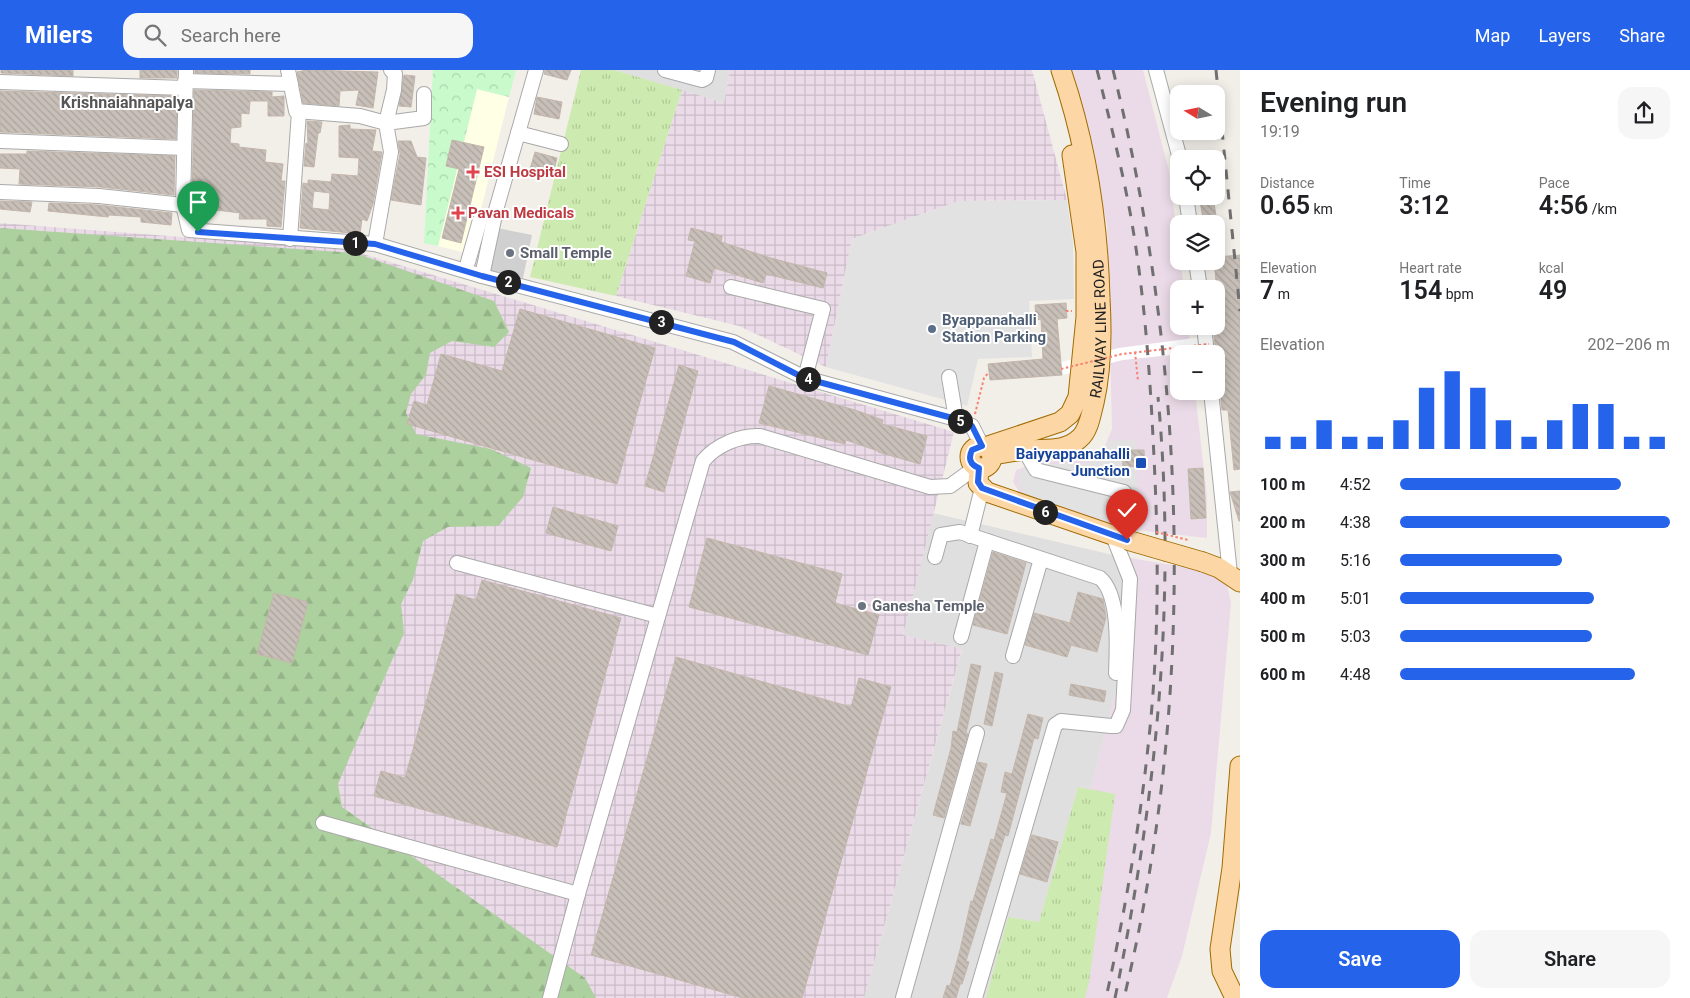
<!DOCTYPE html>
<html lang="en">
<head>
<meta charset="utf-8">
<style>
	body { margin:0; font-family:Roboto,sans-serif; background:#f6f6f6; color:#202124; height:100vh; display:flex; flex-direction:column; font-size:19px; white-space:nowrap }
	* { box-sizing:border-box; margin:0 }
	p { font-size:16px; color:#757577 }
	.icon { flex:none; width:28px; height:28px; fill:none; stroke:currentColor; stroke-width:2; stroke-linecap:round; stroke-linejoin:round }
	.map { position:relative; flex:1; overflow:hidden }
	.drawer { display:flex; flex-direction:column; background:#fff; width:450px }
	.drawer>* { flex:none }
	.needle { width:32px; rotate:280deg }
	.buttons { position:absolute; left:1170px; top:15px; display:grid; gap:10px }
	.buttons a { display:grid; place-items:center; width:55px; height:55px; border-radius:10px; background:#fff; box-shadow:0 2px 12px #0003; font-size:25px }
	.pin { position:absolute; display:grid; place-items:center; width:42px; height:42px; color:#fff; margin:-51px -21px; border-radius:50% 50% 50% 0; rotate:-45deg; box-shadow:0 0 5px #0007 }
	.pin .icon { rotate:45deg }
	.km { position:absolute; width:25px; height:25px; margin:-12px; border-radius:50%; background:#222; color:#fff; font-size:14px; line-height:25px; text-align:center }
	.round { display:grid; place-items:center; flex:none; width:52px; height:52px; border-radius:15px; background:#f6f6f6 }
	.headline { display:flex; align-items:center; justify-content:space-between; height:85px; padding:0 20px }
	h1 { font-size:28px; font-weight:600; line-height:38px }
	.figures { display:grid; grid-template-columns:repeat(3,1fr); gap:8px; height:85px; padding:5px 20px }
	.figures div { display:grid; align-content:center }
	.figures b { font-size:25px; font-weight:600 }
	.figures small { font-size:14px; font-weight:400 }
	.figures p { font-size:14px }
	.chart { height:140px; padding:10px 20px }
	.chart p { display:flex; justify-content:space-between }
	.chart svg { width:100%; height:90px; margin-top:5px; stroke:#2563eb; stroke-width:6 }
	.action { display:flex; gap:10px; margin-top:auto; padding:10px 20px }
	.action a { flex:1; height:58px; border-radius:15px; background:#2563eb; color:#fff; font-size:20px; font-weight:600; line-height:58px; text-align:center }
	.action a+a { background:#f6f6f6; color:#202124 }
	ul { padding:0 20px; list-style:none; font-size:16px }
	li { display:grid; grid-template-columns:80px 60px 1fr; align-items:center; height:38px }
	li i { height:12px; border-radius:6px; background:#2563eb }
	header { display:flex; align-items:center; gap:30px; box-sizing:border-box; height:70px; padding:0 25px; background:#2563eb; color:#fff }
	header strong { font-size:24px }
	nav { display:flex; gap:28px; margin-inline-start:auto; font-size:18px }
	.search { width:350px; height:45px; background:#f6f6f6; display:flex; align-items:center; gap:12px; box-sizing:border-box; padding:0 18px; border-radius:15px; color:#757577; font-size:19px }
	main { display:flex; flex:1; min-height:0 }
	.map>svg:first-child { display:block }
	.residential { fill:#e0dfdf }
	.industrial { fill:url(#industrial-grid) }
	.education { fill:#ffffe5 }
	.religious { fill:#d0d0d0 }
	.railway { fill:#ebdbe8 }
	.grass { fill:url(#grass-tufts) }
	.forest { fill:url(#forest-firs) }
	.park { fill:url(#park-crowns) }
	.parking { fill:#e2e2e2 }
	.pier { fill:#fff }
	.building { fill:url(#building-back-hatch); stroke:#c4b6ab; fill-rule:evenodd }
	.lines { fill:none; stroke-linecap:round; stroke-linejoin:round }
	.minor-casing { stroke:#a9a9a9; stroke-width:16 }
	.major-casing { stroke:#a06b00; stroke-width:21 }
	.path { stroke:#fa8072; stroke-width:2; stroke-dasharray:2.5 2.5; stroke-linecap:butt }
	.minor { stroke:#fff; stroke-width:14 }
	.major { stroke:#fcd6a4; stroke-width:19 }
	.rail { stroke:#707070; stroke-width:3; stroke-dasharray:10 10; stroke-linecap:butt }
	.major-bridge-casing { stroke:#a06b00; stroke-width:21; stroke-linecap:butt }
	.path-bridge { stroke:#fa8072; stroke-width:2; stroke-dasharray:2.5 2.5; stroke-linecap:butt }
	.major-bridge { stroke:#fcd6a4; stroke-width:19 }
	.route-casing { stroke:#fff; stroke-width:10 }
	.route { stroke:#2563eb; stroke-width:6 }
	.health-dot { fill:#e0444e; stroke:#fff; stroke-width:2 }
	.worship-dot { fill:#6b7280; stroke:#fff; stroke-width:2 }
	.service-dot { fill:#5c6f8a; stroke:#fff; stroke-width:2 }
	.transit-dot { fill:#1a4fb4; stroke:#fff; stroke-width:2 }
	.labels { text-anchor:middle; stroke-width:4; stroke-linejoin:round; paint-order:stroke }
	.health-label { font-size:15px; font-weight:bold; fill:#be3a42; stroke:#fff; text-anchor:start }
	.worship-label { font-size:15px; font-weight:bold; fill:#5b616d; stroke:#fff; text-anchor:start }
	.service-label { font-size:15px; font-weight:bold; fill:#4e5e75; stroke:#fff; text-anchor:start }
	.street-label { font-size:15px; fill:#222; stroke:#fff }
	.transit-label { font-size:15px; font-weight:bold; fill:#164399; stroke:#fff; text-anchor:end }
	.neighbourhood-label { font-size:16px; font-weight:bold; fill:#555; stroke:#fff }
</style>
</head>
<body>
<header>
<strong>Milers</strong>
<div class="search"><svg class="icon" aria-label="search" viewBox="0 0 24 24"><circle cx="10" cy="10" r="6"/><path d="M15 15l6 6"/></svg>Search here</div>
<nav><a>Map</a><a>Layers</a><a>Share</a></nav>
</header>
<main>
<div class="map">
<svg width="1240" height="928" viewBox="0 0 1240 928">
	<defs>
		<pattern id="industrial-grid" width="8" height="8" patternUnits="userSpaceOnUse" patternTransform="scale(1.25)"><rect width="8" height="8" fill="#ebdbe8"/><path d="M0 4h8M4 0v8" fill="none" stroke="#c9bcc7"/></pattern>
		<pattern id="grass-tufts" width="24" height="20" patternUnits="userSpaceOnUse" patternTransform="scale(1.25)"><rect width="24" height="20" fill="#cdebb0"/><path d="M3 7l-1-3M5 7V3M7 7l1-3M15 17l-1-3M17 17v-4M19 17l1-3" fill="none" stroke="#b0c997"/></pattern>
		<pattern id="forest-firs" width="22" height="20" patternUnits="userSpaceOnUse" patternTransform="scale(1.25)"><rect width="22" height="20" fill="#add19e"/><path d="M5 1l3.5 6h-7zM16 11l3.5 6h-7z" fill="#95b388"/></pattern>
		<pattern id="park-crowns" width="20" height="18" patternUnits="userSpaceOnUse" patternTransform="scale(1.25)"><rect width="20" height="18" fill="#c8facc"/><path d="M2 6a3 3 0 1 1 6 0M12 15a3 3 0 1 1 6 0" fill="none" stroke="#acd6af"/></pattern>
		<pattern id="building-back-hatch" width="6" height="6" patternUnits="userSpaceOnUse" patternTransform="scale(1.25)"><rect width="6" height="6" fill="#c7bfb8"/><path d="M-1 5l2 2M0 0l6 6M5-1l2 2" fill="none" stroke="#aba49e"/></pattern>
	</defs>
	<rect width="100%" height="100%" fill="#f2efe9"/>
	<!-- residential -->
	<g class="residential">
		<path d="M 614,0 L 730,0 L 724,33 Z"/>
		<path d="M 933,443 L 1113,485 L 1125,505 L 1117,616 L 1091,719 L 1078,717 L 1039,852 L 1008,847 L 986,928 L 864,928 L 962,580 L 903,565 Z"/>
	</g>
	<!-- industrial -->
	<g class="industrial">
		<path d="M 730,0 L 1032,0 L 1067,130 L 959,131 L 852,169 L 826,297 L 739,256 L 616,226 L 682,20 L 724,33 Z"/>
		<path d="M 0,153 L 350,180 L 954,362 L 903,565 L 962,579 L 864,928 L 0,928 Z"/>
	</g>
	<!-- education -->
	<path class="education" d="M 477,19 L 509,27 L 470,184 L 438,176 Z"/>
	<!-- religious -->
	<path class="religious" d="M 497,158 L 532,165 L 523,208 L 489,201 Z"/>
	<!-- railway -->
	<g class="railway">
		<path d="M 1069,0 L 1143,0 L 1169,101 L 1184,219 L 1179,219 L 1179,256 L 1188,256 L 1191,284 L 1179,284 L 1179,321 L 1195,321 L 1207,427 L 1207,468 L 1136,460 L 1023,427 L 1013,412 L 1016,400 L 1041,391 L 1088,391 L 1102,383 L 1112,359 L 1107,156 L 1092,79 Z"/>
		<path d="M 1113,485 L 1207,501 L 1227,514 L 1231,533 L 1211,763 L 1182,886 L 1167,928 L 986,928 L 1008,847 L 1039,852 L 1078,717 L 1091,718 L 1117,616 L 1125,505 Z"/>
	</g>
	<!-- grass -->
	<g class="grass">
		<path d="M 581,0 L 614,0 L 682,20 L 616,226 L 530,207 Z"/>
		<path d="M 1078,717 L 1115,724 L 1089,912 L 1085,928 L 986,928 L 1008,847 L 1039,852 Z"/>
	</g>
	<!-- forest -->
	<path class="forest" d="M 0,158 L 355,183 L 494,231 L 509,262 L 494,277 L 452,271 L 430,283 L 426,305 L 411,324 L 406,343 L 416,364 L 491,379 L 531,398 L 523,427 L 498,456 L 448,457 L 423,471 L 413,510 L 401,534 L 404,563 L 338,714 L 342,737 L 585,908 L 596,928 L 0,928 Z"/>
	<!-- park -->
	<path class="park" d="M 433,0 L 516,0 L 509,27 L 477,19 L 438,176 L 424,173 Z"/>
	<!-- parking -->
	<g class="parking">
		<path d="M 1067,130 L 1073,173 L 1074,229 L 1029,231 L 1032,287 L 978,289 L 967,336 L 826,297 L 852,169 L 959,131 Z"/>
		<path d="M 1135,370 L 1139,461 L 1025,425 L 1018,412 L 1020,401 L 1041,391 L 1044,394 L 1089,393 L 1104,386 L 1109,371 Z"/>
	</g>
	<!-- pier -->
	<path class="pier" d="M 1209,266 L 1210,281 L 1123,290 L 1062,305 L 1061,292 L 1119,278 Z"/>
	<!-- building -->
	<g class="building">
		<path d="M 1,0 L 73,0 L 73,6 L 1,3 Z"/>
		<rect x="140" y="0" width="37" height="8"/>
		<path d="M 195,0 L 250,0 L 250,4 L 195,3 Z"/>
		<path d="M 307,0 L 378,2 L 373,38 L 356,35 L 359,20 L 340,21 L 339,36 L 303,33 L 297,2 Z"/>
		<path d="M 545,0 L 571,0 L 567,10 L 544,4 Z"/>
		<path d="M 404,5 L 415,6 L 411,37 L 399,36 Z"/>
		<path d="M 194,20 L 272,22 L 272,27 L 284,26 L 284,46 L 268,46 L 268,31 L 250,31 L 249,44 L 241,43 L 241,57 L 231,58 L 230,73 L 239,74 L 239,77 L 266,80 L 265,92 L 283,94 L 281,111 L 285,111 L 281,157 L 267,156 L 267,149 L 239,149 L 240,143 L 208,139 L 208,143 L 194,142 L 192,134 Z"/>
		<path d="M 0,21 L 177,26 L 176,69 L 0,62 Z"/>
		<path d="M 537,27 L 562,32 L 559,49 L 534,44 Z"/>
		<path d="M 307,51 L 322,52 L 320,63 L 318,63 L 314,97 L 304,96 L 306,73 L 308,74 Z"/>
		<path d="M 350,55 L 350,59 L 376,60 L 372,81 L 382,82 L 373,134 L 367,151 L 362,149 L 360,164 L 300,158 L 303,113 L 308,114 L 308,110 L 331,112 L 332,104 L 358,106 L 359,88 L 339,87 L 339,56 ZM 314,121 L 330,123 L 329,140 L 312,138 Z"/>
		<path d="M 452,70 L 484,77 L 461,173 L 442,168 L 459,99 L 446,96 Z"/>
		<path d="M 398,71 L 411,71 L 417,87 L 426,88 L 421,135 L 391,130 L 400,84 Z"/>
		<path d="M 27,81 L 175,86 L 174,125 L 100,117 L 19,114 L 20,99 L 0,98 L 0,84 L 27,84 Z"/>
		<path d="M 535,82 L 557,88 L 553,104 L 530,99 Z"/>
		<path d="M 1199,126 L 1213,126 L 1216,146 L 1203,148 Z"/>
		<path d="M 0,131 L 32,132 L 30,142 L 0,139 Z"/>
		<path d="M 49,133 L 98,135 L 172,143 L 171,155 L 141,152 L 141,147 L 109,145 L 108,147 L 48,141 Z"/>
		<path d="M 691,158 L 722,166 L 721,172 L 771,188 L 827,203 L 823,218 L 766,204 L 763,213 L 714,198 L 710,213 L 686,206 L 695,171 L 688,170 Z"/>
		<path d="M 1240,185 L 1240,399 L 1234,400 L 1228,340 L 1222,340 L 1220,320 L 1216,314 L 1216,284 L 1213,256 L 1216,256 L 1216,240 L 1219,240 L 1214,191 L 1216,191 L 1216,187 Z"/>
		<path d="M 1066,233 L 1067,248 L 1057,249 L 1062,305 L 990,310 L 988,294 L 1043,289 L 1041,249 L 1036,250 L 1035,235 Z"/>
		<path d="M 520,239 L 655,278 L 617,414 L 407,354 L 414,331 L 427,335 L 441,284 L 502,301 Z"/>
		<path d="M 679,295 L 698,301 L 664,422 L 645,416 Z"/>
		<path d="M 769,316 L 855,340 L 883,350 L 882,354 L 927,366 L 920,394 L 878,382 L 878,381 L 846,370 L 845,374 L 759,353 Z"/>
		<path d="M 1122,380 L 1144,380 L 1145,396 L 1123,397 Z"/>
		<path d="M 1203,398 L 1206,448 L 1191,449 L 1188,399 Z"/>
		<path d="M 1240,421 L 1240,451 L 1239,451 L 1230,422 Z"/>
		<path d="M 553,437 L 618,456 L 611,481 L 546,463 Z"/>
		<path d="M 707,468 L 842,504 L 835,533 L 879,545 L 868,585 L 689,537 Z"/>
		<path d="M 993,482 L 1026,493 L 1007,564 L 973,555 Z"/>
		<path d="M 482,510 L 621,548 L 557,777 L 374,726 L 381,701 L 405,708 L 456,524 L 476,530 Z"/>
		<path d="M 1078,522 L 1103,529 L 1106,547 L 1097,582 L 1071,575 L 1067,587 L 1025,575 L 1034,543 L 1070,553 Z"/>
		<path d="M 274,523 L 308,532 L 292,593 L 257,584 Z"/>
		<path d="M 676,587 L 851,637 L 859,608 L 891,617 L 802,928 L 743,928 L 591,885 Z"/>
		<path d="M 971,594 L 981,596 L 966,663 L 968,664 L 944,748 L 933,745 L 951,678 L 953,661 L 957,662 Z"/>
		<path d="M 995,602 L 1003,604 L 992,656 L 984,654 Z"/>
		<path d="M 1071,614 L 1106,621 L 1104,632 L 1069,625 Z"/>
		<path d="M 1028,644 L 1043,648 L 1038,669 L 1034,668 L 1008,766 L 1005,765 L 966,891 L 969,892 L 962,914 L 960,914 L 956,928 L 943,928 L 947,915 L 950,916 L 960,880 L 971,831 L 973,831 L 991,769 L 994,770 L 1007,723 L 1001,722 L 1005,702 L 1012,704 Z"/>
		<path d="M 978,692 L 987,694 L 970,756 L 961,754 Z"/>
		<path d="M 1032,765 L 1058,772 L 1047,812 L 1020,804 Z"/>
	</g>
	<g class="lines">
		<!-- minor casing -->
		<g class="minor-casing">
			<g id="minor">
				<path d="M 186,0 L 183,135 L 189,160 L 375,174 L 482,206 L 733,272 L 805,308 L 956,349 L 972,356 L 982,376"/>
				<path d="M 288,0 L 296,41 L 360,46 L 386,53 L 391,82 L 375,174"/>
				<path d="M 391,0 L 395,4 L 394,20 L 386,53 L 424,48 L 424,24"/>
				<path d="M 665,0 L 702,10 L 706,8 L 708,0"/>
				<path d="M 1156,0 L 1180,89"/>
				<path d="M 185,11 L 291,14"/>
				<path d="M 0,12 L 185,18"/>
				<path d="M 518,63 L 561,74"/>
				<path d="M 0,71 L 184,78"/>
				<path d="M 0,122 L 99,126 L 183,135"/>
				<path d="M 1186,126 L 1190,154"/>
				<path d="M 290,169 L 299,42"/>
				<path d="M 1196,191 L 1200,219"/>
				<path d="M 468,192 L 480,150"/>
				<path d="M 482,206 L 496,140 L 536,0"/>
				<path d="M 731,217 L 823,239 L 805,308"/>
				<path d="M 1204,256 L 1207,284"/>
				<path d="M 949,307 L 956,349"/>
				<path d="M 1211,321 L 1230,504"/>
				<path d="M 1028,380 L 1029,388 L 1036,400 L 1124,422"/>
				<path d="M 970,466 L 982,418"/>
				<path d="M 935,487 L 941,465 L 960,462 L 1100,508 C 1120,525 1117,578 1116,603"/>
				<path d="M 457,493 L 658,546"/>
				<path d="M 961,567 L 987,471"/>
				<path d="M 1013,586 L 1041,489"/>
				<path d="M 323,753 L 578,824"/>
				<path d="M 550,928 L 578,824 L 703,391 C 716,375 740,365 760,366 L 930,417 L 950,416 L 976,397"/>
				<path d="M 903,928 L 977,663"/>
				<path d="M 975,928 L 1055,655 L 1061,651 L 1111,656 L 1116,656 L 1123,640 L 1130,509 L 1113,466"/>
			</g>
		</g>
		<!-- major casing -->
		<g class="major-casing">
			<g id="major">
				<circle cx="981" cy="387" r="11"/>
				<path d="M 985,377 L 1060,352 L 1070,344 L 1078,327 L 1086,247 L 1086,182 L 1072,85"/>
				<path id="s1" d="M 992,385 C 1003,383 1015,381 1026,380 C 1045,378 1064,383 1080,368 C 1089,360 1091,344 1094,333 C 1102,299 1102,262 1100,228 C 1098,150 1086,73 1061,0"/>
				<path d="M 979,398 L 978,413 L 987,422 L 1127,470"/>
				<path d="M 1203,492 L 1219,498 L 1240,512"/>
				<path d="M 1235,928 L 1222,901 L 1220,879 L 1232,798 L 1240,696"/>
			</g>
		</g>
		<!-- path -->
		<g class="path">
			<path d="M 1066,241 L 1072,241"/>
			<path d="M 1187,277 L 1188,284"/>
			<path d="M 1135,282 L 1138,311"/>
			<path d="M 1192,321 L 1192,324"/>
			<path d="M 975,344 L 984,308 L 989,302"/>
			<path d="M 1131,432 L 1135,437 L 1136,457"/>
		</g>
		<!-- minor -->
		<use href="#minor" class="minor"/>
		<!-- major -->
		<use href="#major" class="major"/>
		<!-- rail -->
		<g class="rail">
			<path d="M 1097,0 C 1109,47 1121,94 1130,142 C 1146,230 1151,320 1155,409 C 1159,499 1158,588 1148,677 C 1139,761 1124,846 1106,928"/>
			<path d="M 1113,0 C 1188,302 1197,625 1124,928"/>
			<path d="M 1216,0 L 1240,241"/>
			<path d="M 1115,928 C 1156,729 1177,530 1158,327"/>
		</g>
		<!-- major-bridge casing -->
		<g class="major-bridge-casing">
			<path id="major-bridge" d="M 1127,470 L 1203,492"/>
		</g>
		<!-- path-bridge -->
		<g class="path-bridge">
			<path d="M 1061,299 L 1122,284 L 1209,274"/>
			<path d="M 1156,462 L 1188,470"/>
		</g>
		<!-- major-bridge -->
		<use href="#major-bridge" class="major-bridge"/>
	</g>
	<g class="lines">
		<!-- route casing -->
		<g class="route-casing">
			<path id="route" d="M 198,162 L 375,174 L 482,206 L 734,272 L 804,308 L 956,349 L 972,356 L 982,376 L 972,380 C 968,388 970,395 979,398 L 978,412 L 982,418 L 1127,470"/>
		</g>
		<!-- route -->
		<use href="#route" class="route"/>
	</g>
	<!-- markers -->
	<g class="health-dot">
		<path d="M470.5 94.5h5v5h5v5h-5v5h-5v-5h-5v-5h5z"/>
		<path d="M455.5 135.5h5v5h5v5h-5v5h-5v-5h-5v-5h5z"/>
	</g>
	<g class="worship-dot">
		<circle cx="510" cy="183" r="5"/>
		<circle cx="862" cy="536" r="5"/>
	</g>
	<circle class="service-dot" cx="932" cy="259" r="5"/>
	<rect class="transit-dot" x="1135" y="387" width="12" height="12" rx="2.5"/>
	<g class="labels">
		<!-- health labels -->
		<g class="health-label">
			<text x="484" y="107">ESI Hospital</text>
			<text x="468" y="148">Pavan Medicals</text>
		</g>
		<!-- worship labels -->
		<g class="worship-label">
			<text x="520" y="188">Small Temple</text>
			<text x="872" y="541">Ganesha Temple</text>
		</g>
		<!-- service labels -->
		<g class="service-label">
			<text x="942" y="255">Byappanahalli<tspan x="942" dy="17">Station Parking</tspan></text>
		</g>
		<!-- street labels -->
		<g class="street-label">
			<text dy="5" stroke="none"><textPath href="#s1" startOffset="204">RAILWAY LINE ROAD</textPath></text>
		</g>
		<!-- transit labels -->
		<g class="transit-label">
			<text x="1130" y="389">Baiyyappanahalli<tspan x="1130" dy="17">Junction</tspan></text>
		</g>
		<!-- neighbourhood labels -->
		<g class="neighbourhood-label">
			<text x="127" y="38">Krishnaiahnapalya</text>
		</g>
	</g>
</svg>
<div class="buttons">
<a><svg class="needle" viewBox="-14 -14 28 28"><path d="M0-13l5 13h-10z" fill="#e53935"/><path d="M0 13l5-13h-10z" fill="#757577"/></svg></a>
<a><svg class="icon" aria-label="locate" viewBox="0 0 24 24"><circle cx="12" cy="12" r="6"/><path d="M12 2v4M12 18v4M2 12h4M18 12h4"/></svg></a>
<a><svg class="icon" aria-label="layers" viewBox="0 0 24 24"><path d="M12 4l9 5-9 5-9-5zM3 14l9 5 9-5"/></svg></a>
<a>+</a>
<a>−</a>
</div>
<div class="pin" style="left:198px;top:162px;background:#1e9e55"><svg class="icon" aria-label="arrive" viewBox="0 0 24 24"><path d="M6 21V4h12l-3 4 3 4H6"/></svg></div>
<div class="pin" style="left:1127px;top:470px;background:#d93025"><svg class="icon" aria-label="check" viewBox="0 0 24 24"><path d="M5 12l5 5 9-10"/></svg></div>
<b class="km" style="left:355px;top:173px">1</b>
<b class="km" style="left:508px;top:212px">2</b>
<b class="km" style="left:661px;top:252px">3</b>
<b class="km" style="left:808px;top:309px">4</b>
<b class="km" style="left:960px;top:351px">5</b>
<b class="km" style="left:1045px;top:442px">6</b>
</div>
<section class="drawer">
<div class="headline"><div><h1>Evening run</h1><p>19:19</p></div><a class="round"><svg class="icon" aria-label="share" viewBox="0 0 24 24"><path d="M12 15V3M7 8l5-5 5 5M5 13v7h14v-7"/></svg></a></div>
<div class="figures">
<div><p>Distance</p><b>0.65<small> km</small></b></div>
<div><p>Time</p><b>3:12</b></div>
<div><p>Pace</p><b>4:56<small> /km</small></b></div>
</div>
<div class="figures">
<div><p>Elevation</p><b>7<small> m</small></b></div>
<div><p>Heart rate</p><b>154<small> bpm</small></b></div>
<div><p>kcal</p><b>49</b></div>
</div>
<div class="chart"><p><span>Elevation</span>202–206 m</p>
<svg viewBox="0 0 160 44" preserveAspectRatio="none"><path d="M5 44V38M15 44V38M25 44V30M35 44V38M45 44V38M55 44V30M65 44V14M75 44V6M85 44V14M95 44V30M105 44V38M115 44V30M125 44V22M135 44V22M145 44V38M155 44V38"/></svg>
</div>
<ul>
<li><b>100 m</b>4:52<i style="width:82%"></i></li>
<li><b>200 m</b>4:38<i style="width:100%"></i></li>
<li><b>300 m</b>5:16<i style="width:60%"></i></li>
<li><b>400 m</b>5:01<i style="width:72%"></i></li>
<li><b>500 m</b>5:03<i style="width:71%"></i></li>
<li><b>600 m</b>4:48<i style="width:87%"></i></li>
</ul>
<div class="action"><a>Save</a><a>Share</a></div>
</section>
</main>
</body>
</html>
